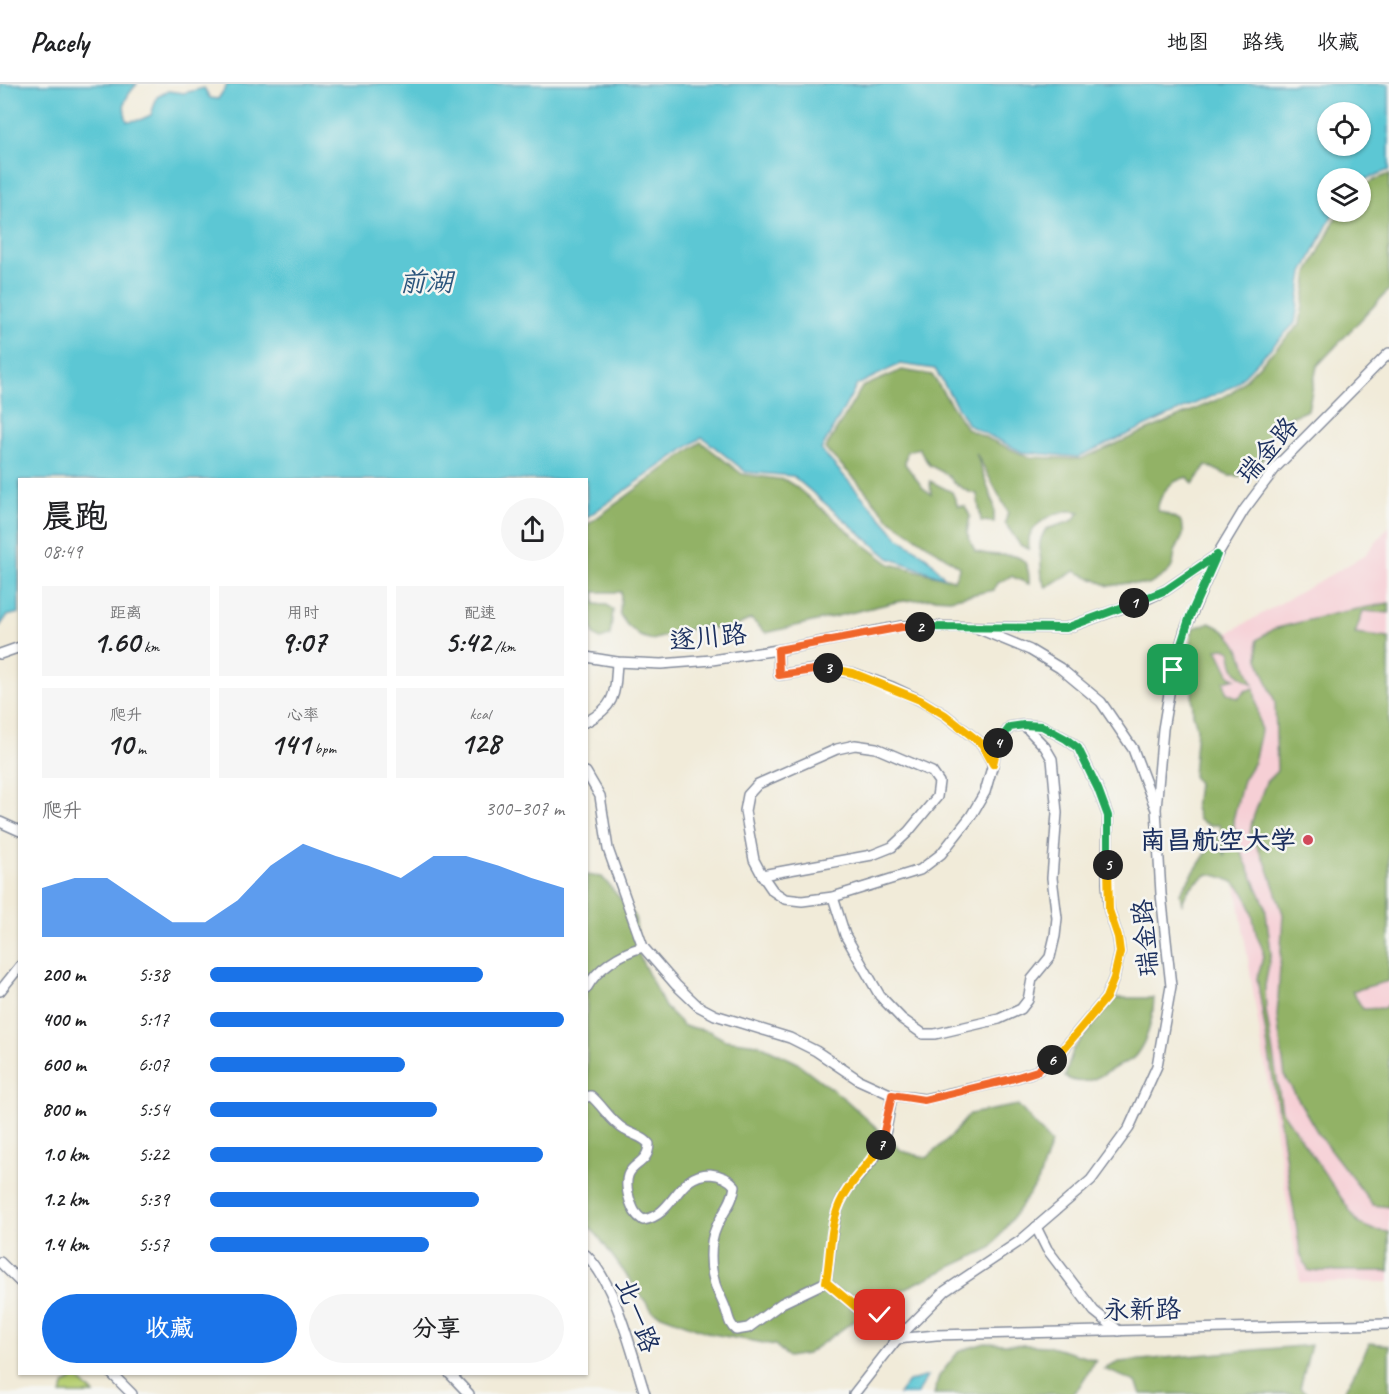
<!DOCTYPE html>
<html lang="zh">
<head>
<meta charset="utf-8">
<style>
	body { margin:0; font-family:Caveat,"LXGW WenKai TC",sans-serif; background:#f6f6f6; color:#202124; height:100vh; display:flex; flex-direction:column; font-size:22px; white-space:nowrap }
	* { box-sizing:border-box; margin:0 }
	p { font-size:20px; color:#757577 }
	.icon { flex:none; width:33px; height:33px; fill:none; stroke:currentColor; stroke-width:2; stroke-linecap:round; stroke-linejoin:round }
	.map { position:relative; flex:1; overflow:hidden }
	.details { position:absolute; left:18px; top:394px; width:570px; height:897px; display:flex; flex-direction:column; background:#fff; border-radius:0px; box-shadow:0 2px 4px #0004 }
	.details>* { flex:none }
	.fabs { position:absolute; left:1317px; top:18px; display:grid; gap:12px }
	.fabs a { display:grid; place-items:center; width:54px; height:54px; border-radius:50%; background:#fff; box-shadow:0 2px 4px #0004; font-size:30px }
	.pin { position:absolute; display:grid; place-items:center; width:51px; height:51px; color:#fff; margin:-26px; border-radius:12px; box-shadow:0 3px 9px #0006 }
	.km { position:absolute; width:30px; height:30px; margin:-15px; border-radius:50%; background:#222; color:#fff; font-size:16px; line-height:30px; text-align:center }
	.round { display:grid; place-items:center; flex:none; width:63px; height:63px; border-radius:32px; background:#f6f6f6 }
	.headline { display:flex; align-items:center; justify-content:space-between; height:102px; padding:0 24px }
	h1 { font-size:33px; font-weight:600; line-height:45px }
	.figures { display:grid; grid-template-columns:repeat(3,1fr); gap:9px; height:102px; padding:6px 24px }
	.figures div { display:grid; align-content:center; border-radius:0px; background:#f6f6f6; text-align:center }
	.figures b { font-size:30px; font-weight:600 }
	.figures small { font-size:16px; font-weight:400 }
	.figures p { font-size:16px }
	.chart { height:168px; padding:12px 24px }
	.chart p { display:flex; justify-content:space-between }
	.chart svg { width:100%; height:108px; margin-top:6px; fill:#1a73e8; opacity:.7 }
	.primary-button { display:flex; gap:12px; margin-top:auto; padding:12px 24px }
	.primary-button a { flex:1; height:69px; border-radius:36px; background:#1a73e8; color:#fff; font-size:24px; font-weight:600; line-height:69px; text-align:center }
	.primary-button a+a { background:#f6f6f6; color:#202124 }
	ul { padding:0 24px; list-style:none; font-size:20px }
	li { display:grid; grid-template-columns:96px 72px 1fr; align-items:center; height:45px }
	li i { height:15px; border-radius:8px; background:#1a73e8 }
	header { display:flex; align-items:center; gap:36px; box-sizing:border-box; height:84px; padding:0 30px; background:#fff; border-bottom:2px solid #e0e0e0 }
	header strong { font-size:28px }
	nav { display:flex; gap:33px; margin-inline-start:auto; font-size:21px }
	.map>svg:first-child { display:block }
	.built { fill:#f6cfd5 }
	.green { fill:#b8d075; stroke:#6a806a; stroke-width:1.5 }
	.forest { fill:#92b266; stroke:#567062; stroke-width:1.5 }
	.water { fill:#5bc7d4; stroke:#3b7b99; stroke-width:1.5; fill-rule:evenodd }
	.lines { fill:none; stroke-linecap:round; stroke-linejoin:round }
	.minor-casing { stroke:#868d9c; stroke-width:12 }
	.minor { stroke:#fff; stroke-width:9 }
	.split-1-casing { stroke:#fff; stroke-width:12 }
	.split-2-casing { stroke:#fff; stroke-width:12 }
	.split-3-casing { stroke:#fff; stroke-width:12 }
	.split-4-casing { stroke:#fff; stroke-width:12 }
	.split-5-casing { stroke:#fff; stroke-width:12 }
	.split-6-casing { stroke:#fff; stroke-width:12 }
	.split-7-casing { stroke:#fff; stroke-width:12 }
	.split-8-casing { stroke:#fff; stroke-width:12 }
	.split-1 { stroke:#22a559; stroke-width:8 }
	.split-2 { stroke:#22a559; stroke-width:8 }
	.split-3 { stroke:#f0652b; stroke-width:8 }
	.split-4 { stroke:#f5b400; stroke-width:8 }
	.split-5 { stroke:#22a559; stroke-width:8 }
	.split-6 { stroke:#f5b400; stroke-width:8 }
	.split-7 { stroke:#f0652b; stroke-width:8 }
	.split-8 { stroke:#f5b400; stroke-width:8 }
	.poi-dot { fill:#d1495b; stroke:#f6f6f2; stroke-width:2 }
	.labels { text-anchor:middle; stroke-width:5; stroke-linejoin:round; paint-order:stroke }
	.street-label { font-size:26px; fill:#1b2f5e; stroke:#f6f6f2 }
	.poi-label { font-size:26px; font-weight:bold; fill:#1b2f5e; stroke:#f6f6f2; text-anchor:end }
	.water-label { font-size:27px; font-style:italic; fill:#2b557c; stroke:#f6f6f2 }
</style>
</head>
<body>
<header>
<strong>Pacely</strong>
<nav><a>地图</a><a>路线</a><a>收藏</a></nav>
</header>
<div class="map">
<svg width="1389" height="1310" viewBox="0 0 1389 1310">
	<rect width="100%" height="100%" fill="#f6f6f2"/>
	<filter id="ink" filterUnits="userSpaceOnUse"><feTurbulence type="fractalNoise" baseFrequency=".0167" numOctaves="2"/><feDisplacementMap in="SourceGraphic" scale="12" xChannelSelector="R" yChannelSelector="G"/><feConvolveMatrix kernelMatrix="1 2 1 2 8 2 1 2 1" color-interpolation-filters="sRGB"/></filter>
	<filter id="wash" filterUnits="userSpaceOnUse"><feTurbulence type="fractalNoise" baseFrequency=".008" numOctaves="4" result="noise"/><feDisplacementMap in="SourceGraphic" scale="24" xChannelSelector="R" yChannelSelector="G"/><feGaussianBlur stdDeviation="1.35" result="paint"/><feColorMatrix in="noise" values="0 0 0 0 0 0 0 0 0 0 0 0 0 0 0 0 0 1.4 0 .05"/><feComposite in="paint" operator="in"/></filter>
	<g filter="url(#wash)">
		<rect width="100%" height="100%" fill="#f1ebd9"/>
		<!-- built -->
		<path class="built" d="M 1389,442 L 1389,1198 L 1300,1198 L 1198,566 L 1364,472 Z"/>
		<!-- green -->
		<path class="green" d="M 76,1293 L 94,1310 L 61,1310 L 65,1300 Z"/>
		<!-- forest -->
		<g class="forest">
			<path d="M 1389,90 L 1389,206 L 1317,282 L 1308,326 L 1291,333 L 1271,351 L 1268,367 L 1254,387 L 1240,392 L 1229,392 L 1206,381 L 1193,400 L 1188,393 C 1169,397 1161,408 1157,426 L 1180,436 C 1188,454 1180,453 1175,468 C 1173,475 1175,481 1169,487 C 1164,492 1155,497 1149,501 L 1128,499 L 1109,502 L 1075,487 L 1046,503 C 1040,494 1042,489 1041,479 C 1040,464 1037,459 1046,445 L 1072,437 L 1080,428 C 1062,424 1039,434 1030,451 C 1028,455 1029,461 1029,465 L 1020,461 L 1005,439 L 1008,428 L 976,369 L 994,421 L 994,438 L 981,437 L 977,410 L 969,408 L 954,399 L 948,391 L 929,381 L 919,364 L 907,367 L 905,380 L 923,404 L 931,410 L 930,397 L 952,408 L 958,422 L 965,422 L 970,432 L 967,449 L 975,467 C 999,478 1031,457 1029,500 L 1011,492 L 998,499 L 994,506 L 950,515 L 932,514 L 896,518 L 766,549 L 751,535 L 728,546 L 701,542 L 652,556 L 640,552 L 627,541 L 620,531 L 621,508 L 594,508 L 595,520 L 607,521 L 613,526 L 610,552 L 600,555 L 594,551 L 587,527 L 587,441 L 701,358 L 742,390 L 785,396 L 795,402 L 866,462 L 890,480 L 954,496 L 960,483 L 889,435 L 857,397 L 825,365 L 862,303 L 902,286 L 932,291 L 967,345 L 1028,373 L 1081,375 L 1219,315 L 1234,307 L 1300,240 L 1308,189 L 1339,128 L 1360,128 L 1361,106 L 1370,98 Z"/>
			<path d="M 1389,519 L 1389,529 L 1363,527 L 1355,550 L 1389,554 L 1389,897 L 1352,907 L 1363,925 L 1384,924 L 1389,919 L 1389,1123 L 1373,1121 L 1319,1051 L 1285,993 L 1277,933 L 1283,830 L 1267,782 L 1250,749 L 1252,737 L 1266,698 L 1277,687 L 1275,618 L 1258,575 L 1257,556 L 1273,545 L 1337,529 Z"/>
			<path d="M 1209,539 C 1239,549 1242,573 1253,600 C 1236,591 1232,585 1231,567 L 1224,564 L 1217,565 L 1230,592 L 1235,594 L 1224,597 L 1226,608 L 1238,614 L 1245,607 L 1254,604 L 1261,647 L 1254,678 L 1243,696 L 1233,736 L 1238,761 L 1265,821 L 1271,868 L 1265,902 L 1266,926 L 1282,1027 L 1359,1140 L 1374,1146 L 1389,1148 L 1389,1187 L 1309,1187 L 1301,1172 L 1257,894 C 1259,886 1264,875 1263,867 C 1262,861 1257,855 1256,849 C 1249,815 1247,796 1208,790 C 1195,798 1185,806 1182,821 L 1180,809 L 1218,751 L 1225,772 L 1220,741 L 1209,741 L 1199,736 L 1195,724 L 1198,699 L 1193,692 L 1197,644 L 1193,630 L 1192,603 L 1187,598 L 1193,589 L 1191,553 L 1193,544 Z"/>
			<path d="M 586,791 L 602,793 L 635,832 L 640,873 L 665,923 L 684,942 L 709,947 L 725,956 L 758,960 L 796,978 L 845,1015 L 902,1067 L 927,1074 L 951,1052 L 970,1030 L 1018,1021 L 1051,1059 L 1038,1098 L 991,1164 L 889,1212 L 807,1270 L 788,1273 L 775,1261 L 712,1250 L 653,1228 L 598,1152 L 587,1141 Z"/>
			<path d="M 1115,914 L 1154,914 C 1153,934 1149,954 1136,971 C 1132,977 1123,980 1116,983 C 1099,993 1085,1004 1065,993 L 1073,966 Z"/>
			<path d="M 985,1259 L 1047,1262 L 1096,1276 L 1079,1303 L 1072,1310 L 934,1310 L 939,1292 L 959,1267 Z"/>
			<path d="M 1370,1259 L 1389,1261 L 1389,1310 L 1343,1310 Z"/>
			<path d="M 1311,1261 L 1300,1304 L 1308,1310 L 1141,1310 L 1136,1298 L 1104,1285 L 1119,1278 Z"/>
		</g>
		<!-- water -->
		<g class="water">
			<path d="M 0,0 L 137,0 C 125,13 121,21 127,37 L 140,36 L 151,31 L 157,13 L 168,7 L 184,9 L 204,4 L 210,14 L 218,15 L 228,0 L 1389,0 L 1389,86 L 1366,95 L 1361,100 L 1360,94 L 1328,94 L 1328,128 L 1334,128 L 1303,189 L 1295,239 L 1234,302 L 1078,373 L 1022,368 L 968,341 L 935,285 L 900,280 L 857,301 L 821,366 L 898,453 L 928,474 L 945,494 L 889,474 L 793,392 L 746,388 L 702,353 L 587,433 L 586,396 L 20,396 L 19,529 L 7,532 L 0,542 ZM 1328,28 L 1360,28 L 1360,62 L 1328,62 Z"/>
			<path d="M 927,1292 L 918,1310 L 899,1310 L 908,1298 Z"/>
		</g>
	</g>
	<g filter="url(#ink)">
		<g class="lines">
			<!-- minor casing -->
			<g class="minor-casing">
				<g id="minor">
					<path d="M 979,545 L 1030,566 L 1060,584 L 1101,618 L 1133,665 L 1155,723"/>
					<path d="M 0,570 L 20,563"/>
					<path d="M 586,573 L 617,578 L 661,580 L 712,576 L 784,565 L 902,542 L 1066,544 L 1149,514 L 1166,506 L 1217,471"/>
					<path d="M 586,638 C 616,622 615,610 617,578"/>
					<path d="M 586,688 L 600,712 L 608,765 L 643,863 L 676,901 L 698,922 L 715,931 L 790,954 L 816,967 L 859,996 L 892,1011 L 924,1015 L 1008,996 L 1037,987 L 1061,968 L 1106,914 L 1114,894 L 1120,868 L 1118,853 L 1109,826 L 1107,799 L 1108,732 L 1098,705 L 1078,664 L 1066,655 L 1042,642 L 1024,641 L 1010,643 L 997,661 L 993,680 L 982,660 L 945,631 L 920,616 L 892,603 L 853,589 L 824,584 L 779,591 L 778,566"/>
					<path d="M 0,738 L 20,747"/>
					<path d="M 762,791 L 872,771 L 892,763 L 908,748 L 937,713 L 939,698 L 932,688 L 876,664 L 855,661 L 837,665 L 758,700 L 748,711 L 745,727 L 754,776 L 762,791 L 773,807 L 785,815 L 802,817 L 833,813 L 920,786 L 941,770 L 971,732 L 985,708 L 993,680"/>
					<path d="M 833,813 L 845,851 L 880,912 L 902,935 L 923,950 L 935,950 L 999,935 L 1021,925 L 1028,916 L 1032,895 L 1050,873 L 1055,852 L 1057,834 L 1052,794 L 1057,729 L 1052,675 L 1045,663 L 1024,641"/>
					<path d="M 586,905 C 597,884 621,869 643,863"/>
					<path d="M 0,907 L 20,882"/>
					<path d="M 892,1011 C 888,1031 887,1056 875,1073 C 863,1089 847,1101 839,1121 C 830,1146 831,1172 826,1198 L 857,1224 L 881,1231 L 906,1246"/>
					<path d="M 586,1013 L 591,1012 C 603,1022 611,1038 625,1046 C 633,1051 643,1052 649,1060 C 648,1088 617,1074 630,1117 C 633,1125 635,1131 643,1136 C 675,1131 676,1090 710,1090 C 721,1091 728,1094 735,1102 C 733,1119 722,1129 716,1144 C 709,1159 710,1184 715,1200 C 718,1209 723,1217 726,1226 C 729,1235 729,1240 736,1246 L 748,1244 L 782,1219 L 826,1198"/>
					<path d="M 1036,1143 L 1047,1165 L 1094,1227 L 1119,1247"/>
					<path d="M 586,1171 C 616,1200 632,1270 645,1310"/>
					<path d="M 0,1178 L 20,1198"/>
					<path d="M 897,1255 L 936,1251 L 1389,1240"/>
					<path d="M 112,1290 L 132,1310"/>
					<path d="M 450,1290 L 469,1310"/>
					<path d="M 854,1310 L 897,1255 L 945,1207 L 1020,1157 L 1091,1096 L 1129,1044 L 1157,982 L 1171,902 L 1161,810 L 1156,725 L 1163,645 L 1173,586 L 1185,546 L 1217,471 L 1244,426 L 1277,382 L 1389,269"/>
				</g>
			</g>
			<!-- minor -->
			<use href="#minor" class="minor"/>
		</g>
	</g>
	<g class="lines" filter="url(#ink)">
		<!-- split-1 casing -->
		<g class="split-1-casing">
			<path id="split-1" d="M 1134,519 L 1166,506 L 1217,471 L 1190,532 L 1173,586"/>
		</g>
		<!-- split-2 casing -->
		<g class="split-2-casing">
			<path id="split-2" d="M 920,543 L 1066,544 L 1134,519"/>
		</g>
		<!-- split-3 casing -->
		<g class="split-3-casing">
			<path id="split-3" d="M 828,584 L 779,591 L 778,566 L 902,543 L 920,543"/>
		</g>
		<!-- split-4 casing -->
		<g class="split-4-casing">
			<path id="split-4" d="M 828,584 L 853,589 L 920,616 L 945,631 L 982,660 L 993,680 L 998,659"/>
		</g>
		<!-- split-5 casing -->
		<g class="split-5-casing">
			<path id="split-5" d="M 998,659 L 1010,643 L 1024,641 L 1042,642 L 1066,655 L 1078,664 L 1098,705 L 1108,732 L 1108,781"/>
		</g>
		<!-- split-6 casing -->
		<g class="split-6-casing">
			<path id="split-6" d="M 1052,976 L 1061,968 L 1106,914 L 1114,894 L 1120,868 L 1118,853 L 1109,826 L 1108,781"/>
		</g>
		<!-- split-7 casing -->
		<g class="split-7-casing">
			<path id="split-7" d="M 881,1061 L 892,1011 L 924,1016 L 1008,996 L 1037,987 L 1052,976"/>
		</g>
		<!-- split-8 casing -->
		<g class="split-8-casing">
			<path id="split-8" d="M 880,1231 L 857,1224 L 826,1198 C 831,1172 829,1144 840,1119 C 850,1096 869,1082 881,1061"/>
		</g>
		<!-- split-1 -->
		<use href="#split-1" class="split-1"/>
		<!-- split-2 -->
		<use href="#split-2" class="split-2"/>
		<!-- split-3 -->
		<use href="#split-3" class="split-3"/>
		<!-- split-4 -->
		<use href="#split-4" class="split-4"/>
		<!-- split-5 -->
		<use href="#split-5" class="split-5"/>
		<!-- split-6 -->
		<use href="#split-6" class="split-6"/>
		<!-- split-7 -->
		<use href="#split-7" class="split-7"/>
		<!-- split-8 -->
		<use href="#split-8" class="split-8"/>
	</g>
	<!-- markers -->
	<circle class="poi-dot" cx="1308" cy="756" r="6"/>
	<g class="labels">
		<!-- street labels -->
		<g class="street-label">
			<text transform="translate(1267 366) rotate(-49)" y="9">瑞金路</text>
			<text transform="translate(708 553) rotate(-6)" y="9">遂川路</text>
			<text transform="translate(1145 854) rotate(-95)" y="9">瑞金路</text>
			<text transform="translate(1142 1225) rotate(-1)" y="9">永新路</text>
			<text transform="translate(638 1231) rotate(69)" y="9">北一路</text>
		</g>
		<!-- poi labels -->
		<g class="poi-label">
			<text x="1296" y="765">南昌航空大学</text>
		</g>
		<!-- water labels -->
		<g class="water-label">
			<text x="426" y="207">前湖</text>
		</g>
	</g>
</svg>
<div class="fabs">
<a><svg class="icon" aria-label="locate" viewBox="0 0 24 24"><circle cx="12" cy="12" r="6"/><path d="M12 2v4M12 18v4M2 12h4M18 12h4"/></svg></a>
<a><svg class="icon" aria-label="layers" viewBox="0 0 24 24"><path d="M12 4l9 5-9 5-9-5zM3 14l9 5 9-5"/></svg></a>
</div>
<div class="pin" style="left:1173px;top:586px;background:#1e9e55"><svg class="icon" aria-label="arrive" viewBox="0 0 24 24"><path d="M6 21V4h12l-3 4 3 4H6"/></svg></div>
<div class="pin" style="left:880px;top:1231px;background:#d93025"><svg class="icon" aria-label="check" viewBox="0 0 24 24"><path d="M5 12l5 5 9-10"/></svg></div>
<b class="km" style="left:1134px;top:519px">1</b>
<b class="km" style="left:920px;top:543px">2</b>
<b class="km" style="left:828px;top:584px">3</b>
<b class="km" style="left:998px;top:659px">4</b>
<b class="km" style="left:1108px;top:781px">5</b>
<b class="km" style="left:1052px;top:976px">6</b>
<b class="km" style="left:881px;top:1061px">7</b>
<section class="details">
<div class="headline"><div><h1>晨跑</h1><p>08:49</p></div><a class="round"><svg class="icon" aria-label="share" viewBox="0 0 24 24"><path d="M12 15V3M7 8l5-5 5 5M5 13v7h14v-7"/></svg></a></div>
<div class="figures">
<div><p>距离</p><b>1.60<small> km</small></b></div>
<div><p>用时</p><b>9:07</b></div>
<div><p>配速</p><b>5:42<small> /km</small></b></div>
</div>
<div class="figures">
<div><p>爬升</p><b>10<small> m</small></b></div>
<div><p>心率</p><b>141<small> bpm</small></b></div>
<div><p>kcal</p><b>128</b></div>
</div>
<div class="chart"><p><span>爬升</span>300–307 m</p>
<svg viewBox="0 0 160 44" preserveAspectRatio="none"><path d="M0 44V24L10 20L20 20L30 29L40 38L50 38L60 29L70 15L80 6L90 11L100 15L110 20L120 11L130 11L140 15L150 20L160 24V44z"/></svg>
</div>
<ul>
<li><b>200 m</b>5:38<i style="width:77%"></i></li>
<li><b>400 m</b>5:17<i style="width:100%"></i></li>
<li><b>600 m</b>6:07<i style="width:55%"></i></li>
<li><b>800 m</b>5:54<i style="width:64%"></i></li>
<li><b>1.0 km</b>5:22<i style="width:94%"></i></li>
<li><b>1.2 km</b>5:39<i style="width:76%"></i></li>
<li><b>1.4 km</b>5:57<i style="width:62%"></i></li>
</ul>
<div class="primary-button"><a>收藏</a><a>分享</a></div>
</section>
</div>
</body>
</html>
